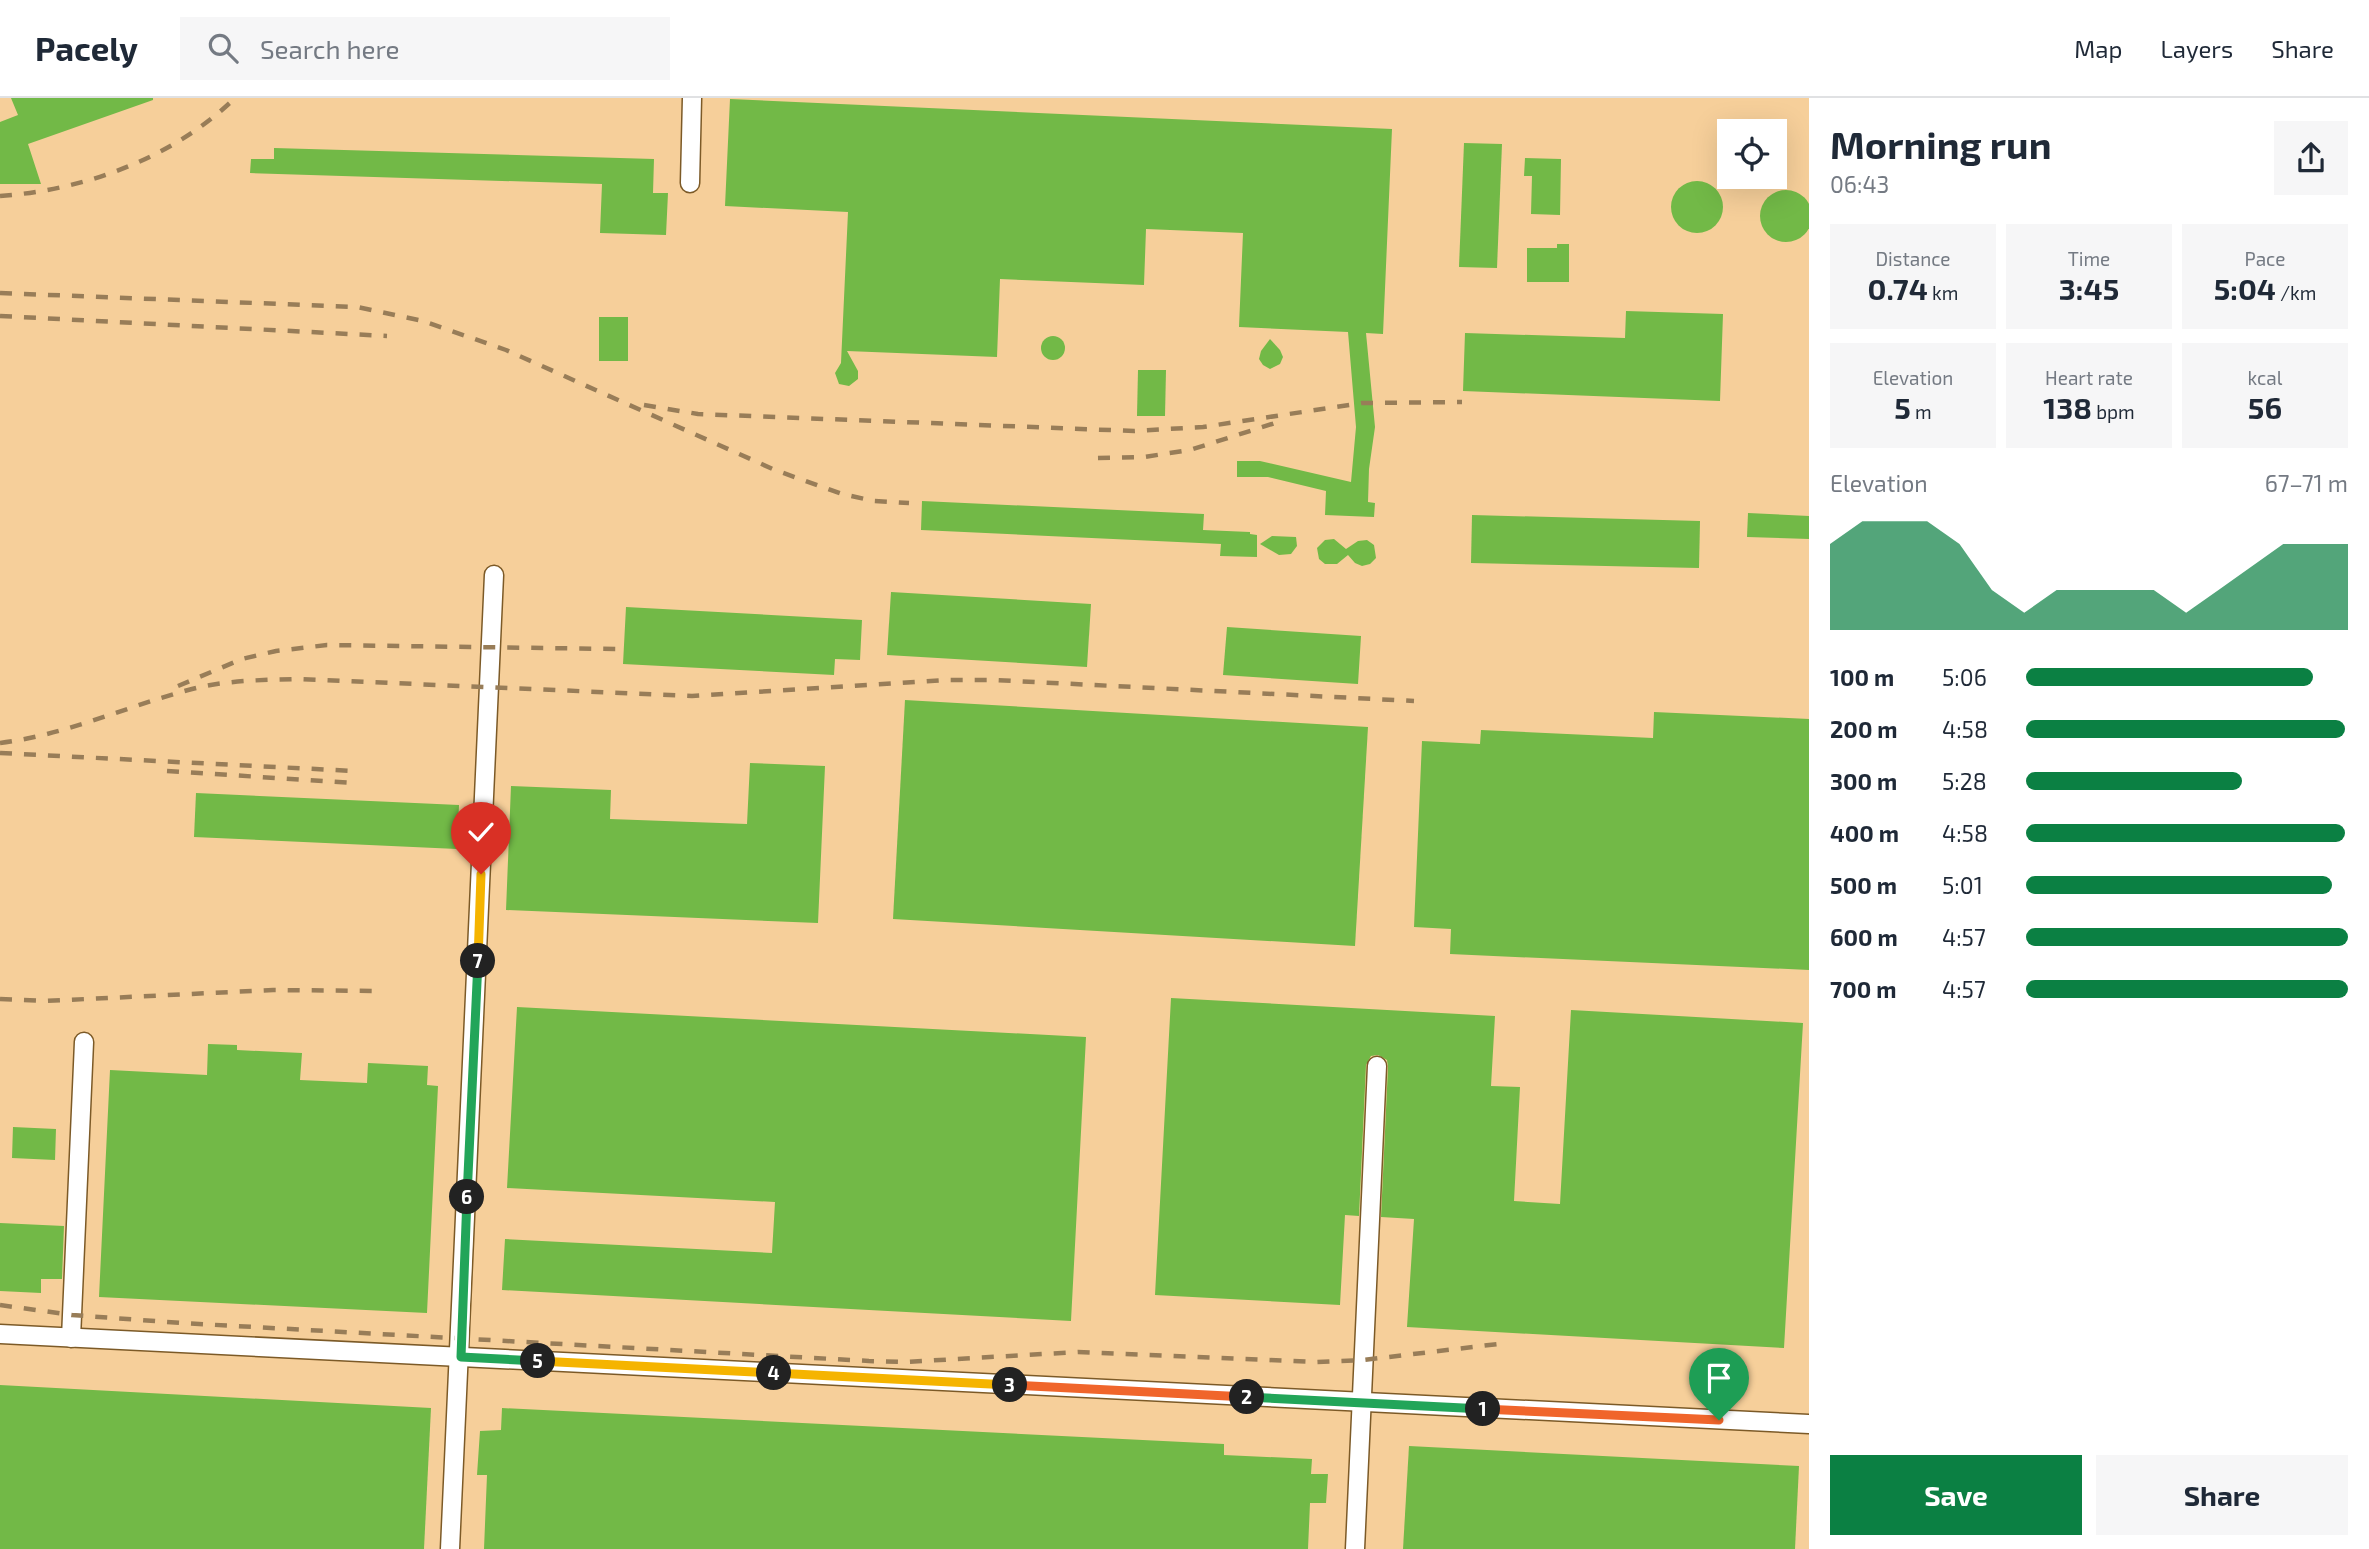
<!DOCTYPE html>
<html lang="en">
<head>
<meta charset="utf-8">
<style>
	body { margin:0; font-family:"Exo 2",sans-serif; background:#f6f6f7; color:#1f2937; height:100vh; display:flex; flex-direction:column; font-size:26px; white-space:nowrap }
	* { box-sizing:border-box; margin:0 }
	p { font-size:23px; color:#747a83 }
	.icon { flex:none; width:38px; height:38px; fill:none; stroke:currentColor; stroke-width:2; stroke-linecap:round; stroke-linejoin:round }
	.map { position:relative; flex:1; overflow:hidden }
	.details { display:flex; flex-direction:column; background:#fff; width:560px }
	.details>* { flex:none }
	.fabs { position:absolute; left:1717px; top:21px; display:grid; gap:14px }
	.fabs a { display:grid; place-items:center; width:70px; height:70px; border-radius:0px; background:#fff; box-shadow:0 7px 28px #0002; font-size:35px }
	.pin { position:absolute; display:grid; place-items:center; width:60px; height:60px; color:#fff; margin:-72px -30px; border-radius:50% 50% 50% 0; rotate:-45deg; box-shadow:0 0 7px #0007 }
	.pin .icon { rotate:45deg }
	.km { position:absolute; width:35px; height:35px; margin:-18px; border-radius:50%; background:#222; color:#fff; font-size:19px; line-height:35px; text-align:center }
	.round { display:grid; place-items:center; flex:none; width:74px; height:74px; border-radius:0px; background:#f6f6f7 }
	.headline { display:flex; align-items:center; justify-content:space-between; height:119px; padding:0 21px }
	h1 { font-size:38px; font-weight:700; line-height:52px }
	.figures { display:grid; grid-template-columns:repeat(3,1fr); gap:10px; height:119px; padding:7px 21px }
	.figures div { display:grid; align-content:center; border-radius:0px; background:#f6f6f7; text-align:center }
	.figures b { font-size:30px; font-weight:700 }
	.figures small { font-size:19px; font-weight:400 }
	.figures p { font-size:19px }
	.chart { height:196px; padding:14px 21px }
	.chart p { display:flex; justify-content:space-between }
	.chart svg { width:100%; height:126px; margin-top:7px; fill:#0b8043; opacity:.7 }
	.primary-button { display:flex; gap:14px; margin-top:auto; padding:14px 21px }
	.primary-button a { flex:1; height:80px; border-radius:0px; background:#0b8043; color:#fff; font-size:28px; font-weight:700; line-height:80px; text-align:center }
	.primary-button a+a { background:#f6f6f7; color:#1f2937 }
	ul { padding:0 21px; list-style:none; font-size:23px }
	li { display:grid; grid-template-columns:112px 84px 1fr; align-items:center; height:52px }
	li i { height:18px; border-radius:9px; background:#0b8043 }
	header { display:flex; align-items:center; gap:42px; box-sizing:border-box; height:98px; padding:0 35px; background:#fff; border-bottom:2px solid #e0e1e3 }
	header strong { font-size:33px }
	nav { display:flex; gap:38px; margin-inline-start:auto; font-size:24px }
	.search { width:490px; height:63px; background:#f6f6f7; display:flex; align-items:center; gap:18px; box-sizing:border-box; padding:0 24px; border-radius:0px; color:#747a83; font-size:26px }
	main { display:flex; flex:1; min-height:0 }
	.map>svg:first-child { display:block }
	.building { fill:#72b947 }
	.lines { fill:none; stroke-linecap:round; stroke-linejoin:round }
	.minor-casing { stroke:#7c5a27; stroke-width:21 }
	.minor { stroke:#fff; stroke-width:18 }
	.rail { stroke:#987d58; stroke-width:4.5; stroke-dasharray:12 12; stroke-linecap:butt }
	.split-1-casing { stroke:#fff; stroke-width:14 }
	.split-2-casing { stroke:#fff; stroke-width:14 }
	.split-3-casing { stroke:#fff; stroke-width:14 }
	.split-4-casing { stroke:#fff; stroke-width:14 }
	.split-5-casing { stroke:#fff; stroke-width:14 }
	.split-6-casing { stroke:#fff; stroke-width:14 }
	.split-7-casing { stroke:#fff; stroke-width:14 }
	.split-8-casing { stroke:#fff; stroke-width:14 }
	.split-1 { stroke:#f0652b; stroke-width:9 }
	.split-2 { stroke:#22a559; stroke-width:9 }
	.split-3 { stroke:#f0652b; stroke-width:9 }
	.split-4 { stroke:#f5b400; stroke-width:9 }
	.split-5 { stroke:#f5b400; stroke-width:9 }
	.split-6 { stroke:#22a559; stroke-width:9 }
	.split-7 { stroke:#22a559; stroke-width:9 }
	.split-8 { stroke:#f5b400; stroke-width:9 }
</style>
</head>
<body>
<header>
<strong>Pacely</strong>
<div class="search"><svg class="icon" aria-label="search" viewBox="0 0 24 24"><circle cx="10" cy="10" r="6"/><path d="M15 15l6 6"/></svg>Search here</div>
<nav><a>Map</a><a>Layers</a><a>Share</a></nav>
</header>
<main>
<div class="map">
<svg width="1809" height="1451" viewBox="0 0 1809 1451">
	<rect width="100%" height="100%" fill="#f6cf9a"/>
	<!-- building -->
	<g class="building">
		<path d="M 11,0 L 153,0 L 153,2 L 28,46 L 41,86 L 0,86 L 0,24 L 18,17 Z"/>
		<path d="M 730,1 L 1392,31 L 1383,236 L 1366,235 L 1375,329 L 1369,371 L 1368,404 L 1375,405 L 1374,419 L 1325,417 L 1326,393 L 1268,379 L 1237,379 L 1237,363 L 1260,363 L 1351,384 L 1356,329 L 1348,234 L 1239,229 L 1243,135 L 1146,131 L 1144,187 L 1000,181 L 997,259 L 847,253 L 858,273 L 858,281 L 849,288 L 839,286 L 835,275 L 841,265 L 848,114 L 725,108 Z"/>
		<path d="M 1464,45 L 1502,46 L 1497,170 L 1459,169 Z"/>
		<path d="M 274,50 L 654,61 L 653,95 L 668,95 L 666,137 L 600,135 L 602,86 L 250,75 L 251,61 L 274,61 Z"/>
		<path d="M 1525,60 L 1561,61 L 1560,117 L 1531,116 L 1532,78 L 1524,78 Z"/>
		<circle cx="1697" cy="109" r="26"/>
		<circle cx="1786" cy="118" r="26"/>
		<path d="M 1557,146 L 1569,146 L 1569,184 L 1527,184 L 1527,150 L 1557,150 Z"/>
		<path d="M 1626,213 L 1723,216 L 1720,303 L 1463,293 L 1465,235 L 1625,240 Z"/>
		<rect x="599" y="219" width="29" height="44"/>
		<circle cx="1053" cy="250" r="12"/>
		<path d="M 1270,241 L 1280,252 L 1283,259 L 1280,266 L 1270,271 L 1263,267 L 1259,261 L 1261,253 Z"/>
		<path d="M 1138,272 L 1166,272 L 1165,318 L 1137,318 Z"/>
		<path d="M 922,403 L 1204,416 L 1203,432 L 1250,434 L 1250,436 L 1257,437 L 1257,459 L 1220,458 L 1221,446 L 921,432 Z"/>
		<path d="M 1748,415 L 1809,418 L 1809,441 L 1747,439 Z"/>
		<path d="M 1472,417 L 1700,423 L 1699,470 L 1471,465 Z"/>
		<path d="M 1272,438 L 1296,439 L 1297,448 L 1291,456 L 1279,457 L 1260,446 Z"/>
		<path d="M 1334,441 L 1346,451 L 1358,443 L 1367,442 L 1374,447 L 1376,460 L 1370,466 L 1362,468 L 1355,465 L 1348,457 L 1337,466 L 1325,466 L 1319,461 L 1317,450 L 1325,442 Z"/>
		<path d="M 891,494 L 1091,506 L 1087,569 L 887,557 Z"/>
		<path d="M 626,509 L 862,522 L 860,562 L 835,561 L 834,577 L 623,566 Z"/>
		<path d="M 1227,529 L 1361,538 L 1358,586 L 1223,577 Z"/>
		<path d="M 905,602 L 1368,629 L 1355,848 L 893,821 Z"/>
		<path d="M 1654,614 L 1809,621 L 1809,872 L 1450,856 L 1451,831 L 1414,829 L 1422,643 L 1480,646 L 1481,632 L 1653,640 Z"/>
		<path d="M 750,665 L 825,668 L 818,825 L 506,812 L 511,688 L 611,692 L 610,721 L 747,726 Z"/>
		<path d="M 196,695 L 459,707 L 457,751 L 194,739 Z"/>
		<path d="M 1171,900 L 1495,918 L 1491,988 L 1520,989 L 1514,1103 L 1560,1106 L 1571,912 L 1803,925 L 1784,1250 L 1407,1229 L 1414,1121 L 1381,1119 L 1388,969 L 1387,962 L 1378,957 L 1371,958 L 1366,967 L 1359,1118 L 1345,1117 L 1340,1207 L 1155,1197 Z"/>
		<path d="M 517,909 L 1086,939 L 1071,1223 L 502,1192 L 505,1141 L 772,1155 L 775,1104 L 507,1090 Z"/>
		<path d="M 208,946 L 237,947 L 237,952 L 302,955 L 300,982 L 367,985 L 368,965 L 428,968 L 427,987 L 438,988 L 427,1215 L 99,1199 L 110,972 L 207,977 Z"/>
		<path d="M 13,1029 L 56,1031 L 55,1062 L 12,1060 Z"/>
		<path d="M 0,1125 L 64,1128 L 62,1181 L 41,1181 L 41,1195 L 0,1193 Z"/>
		<path d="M 0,1287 L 431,1310 L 424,1451 L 0,1451 Z"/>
		<path d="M 502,1310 L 1224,1346 L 1224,1357 L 1312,1361 L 1311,1376 L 1328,1376 L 1326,1405 L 1310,1405 L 1308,1451 L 484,1451 L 487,1377 L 477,1377 L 480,1333 L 501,1332 Z"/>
		<path d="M 1409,1348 L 1799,1368 L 1795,1451 L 1403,1451 Z"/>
	</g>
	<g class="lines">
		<!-- minor casing -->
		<g class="minor-casing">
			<g id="minor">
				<path d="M 690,85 L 692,0"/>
				<path d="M 0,1236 L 1809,1326"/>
				<path d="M 71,1240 L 84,944"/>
				<path d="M 450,1451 L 494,477"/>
				<path d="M 1355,1451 L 1377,968"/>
			</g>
		</g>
		<!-- minor -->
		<use href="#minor" class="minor"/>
		<!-- rail -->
		<g class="rail">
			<path d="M 0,98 C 85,92 173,60 235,0"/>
			<path d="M 0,195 L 357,209 L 423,223 L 506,252 L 775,372 L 842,396 L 874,403 L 909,405"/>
			<path d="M 0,218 L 387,238"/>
			<path d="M 644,307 L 698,316 L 1134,333 L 1203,329 L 1362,305 L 1462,304"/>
			<path d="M 1098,360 L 1144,359 L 1190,352 L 1275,325"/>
			<path d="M 178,588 L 242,561 L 276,553 L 327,547 L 618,551"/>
			<path d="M 0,645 C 66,637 127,608 192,591 C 227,582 263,582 299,581 L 692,598 L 945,582 L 994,582 L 1414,603"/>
			<path d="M 0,655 L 354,673"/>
			<path d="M 167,673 L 354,685"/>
			<path d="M 0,901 L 45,903 L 273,892 L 379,893"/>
			<path d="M 0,1207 L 72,1217 L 181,1225 L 869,1263 L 905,1264 L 1078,1254 L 1316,1264 L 1363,1262 L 1498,1246"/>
		</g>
	</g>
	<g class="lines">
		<!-- split-1 casing -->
		<g class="split-1-casing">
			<path id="split-1" d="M 1483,1311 L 1719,1322"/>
		</g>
		<!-- split-2 casing -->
		<g class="split-2-casing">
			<path id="split-2" d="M 1247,1299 L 1483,1311"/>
		</g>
		<!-- split-3 casing -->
		<g class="split-3-casing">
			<path id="split-3" d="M 1010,1287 L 1247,1299"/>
		</g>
		<!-- split-4 casing -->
		<g class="split-4-casing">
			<path id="split-4" d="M 774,1275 L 1010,1287"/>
		</g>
		<!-- split-5 casing -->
		<g class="split-5-casing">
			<path id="split-5" d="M 538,1263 L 774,1275"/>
		</g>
		<!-- split-6 casing -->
		<g class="split-6-casing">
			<path id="split-6" d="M 467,1099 L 461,1259 L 538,1263"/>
		</g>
		<!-- split-7 casing -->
		<g class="split-7-casing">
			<path id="split-7" d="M 467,1099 L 478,863"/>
		</g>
		<!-- split-8 casing -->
		<g class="split-8-casing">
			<path id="split-8" d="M 478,863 L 481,776"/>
		</g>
		<!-- split-1 -->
		<use href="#split-1" class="split-1"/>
		<!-- split-2 -->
		<use href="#split-2" class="split-2"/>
		<!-- split-3 -->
		<use href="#split-3" class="split-3"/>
		<!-- split-4 -->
		<use href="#split-4" class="split-4"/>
		<!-- split-5 -->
		<use href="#split-5" class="split-5"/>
		<!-- split-6 -->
		<use href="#split-6" class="split-6"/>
		<!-- split-7 -->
		<use href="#split-7" class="split-7"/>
		<!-- split-8 -->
		<use href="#split-8" class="split-8"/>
	</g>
</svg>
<div class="fabs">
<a><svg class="icon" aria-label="locate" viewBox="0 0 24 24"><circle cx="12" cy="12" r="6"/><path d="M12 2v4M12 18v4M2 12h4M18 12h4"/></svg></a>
</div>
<div class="pin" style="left:1719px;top:1322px;background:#1e9e55"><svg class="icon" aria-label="arrive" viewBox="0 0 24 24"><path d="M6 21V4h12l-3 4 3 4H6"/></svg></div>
<div class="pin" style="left:481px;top:776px;background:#d93025"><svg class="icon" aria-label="check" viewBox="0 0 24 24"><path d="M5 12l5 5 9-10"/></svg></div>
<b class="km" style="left:1483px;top:1311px">1</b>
<b class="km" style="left:1247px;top:1299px">2</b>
<b class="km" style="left:1010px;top:1287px">3</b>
<b class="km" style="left:774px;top:1275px">4</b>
<b class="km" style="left:538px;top:1263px">5</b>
<b class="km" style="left:467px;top:1099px">6</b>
<b class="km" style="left:478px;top:863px">7</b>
</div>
<section class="details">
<div class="headline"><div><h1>Morning run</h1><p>06:43</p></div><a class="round"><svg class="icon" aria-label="share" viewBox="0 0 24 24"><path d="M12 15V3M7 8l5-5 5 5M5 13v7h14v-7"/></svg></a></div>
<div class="figures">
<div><p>Distance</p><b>0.74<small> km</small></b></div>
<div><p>Time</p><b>3:45</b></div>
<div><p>Pace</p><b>5:04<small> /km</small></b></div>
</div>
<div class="figures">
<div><p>Elevation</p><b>5<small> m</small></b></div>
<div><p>Heart rate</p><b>138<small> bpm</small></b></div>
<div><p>kcal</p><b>56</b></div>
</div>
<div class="chart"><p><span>Elevation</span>67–71 m</p>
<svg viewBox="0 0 160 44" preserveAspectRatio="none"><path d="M0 44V14L10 6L20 6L30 6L40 14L50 30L60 38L70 30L80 30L90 30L100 30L110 38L120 30L130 22L140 14L150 14L160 14V44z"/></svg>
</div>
<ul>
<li><b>100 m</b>5:06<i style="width:89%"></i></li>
<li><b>200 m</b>4:58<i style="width:99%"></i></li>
<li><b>300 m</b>5:28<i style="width:67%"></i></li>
<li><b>400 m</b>4:58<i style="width:99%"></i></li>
<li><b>500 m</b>5:01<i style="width:95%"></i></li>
<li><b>600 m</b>4:57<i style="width:100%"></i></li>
<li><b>700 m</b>4:57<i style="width:100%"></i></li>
</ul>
<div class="primary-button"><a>Save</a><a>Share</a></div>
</section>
</main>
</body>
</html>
